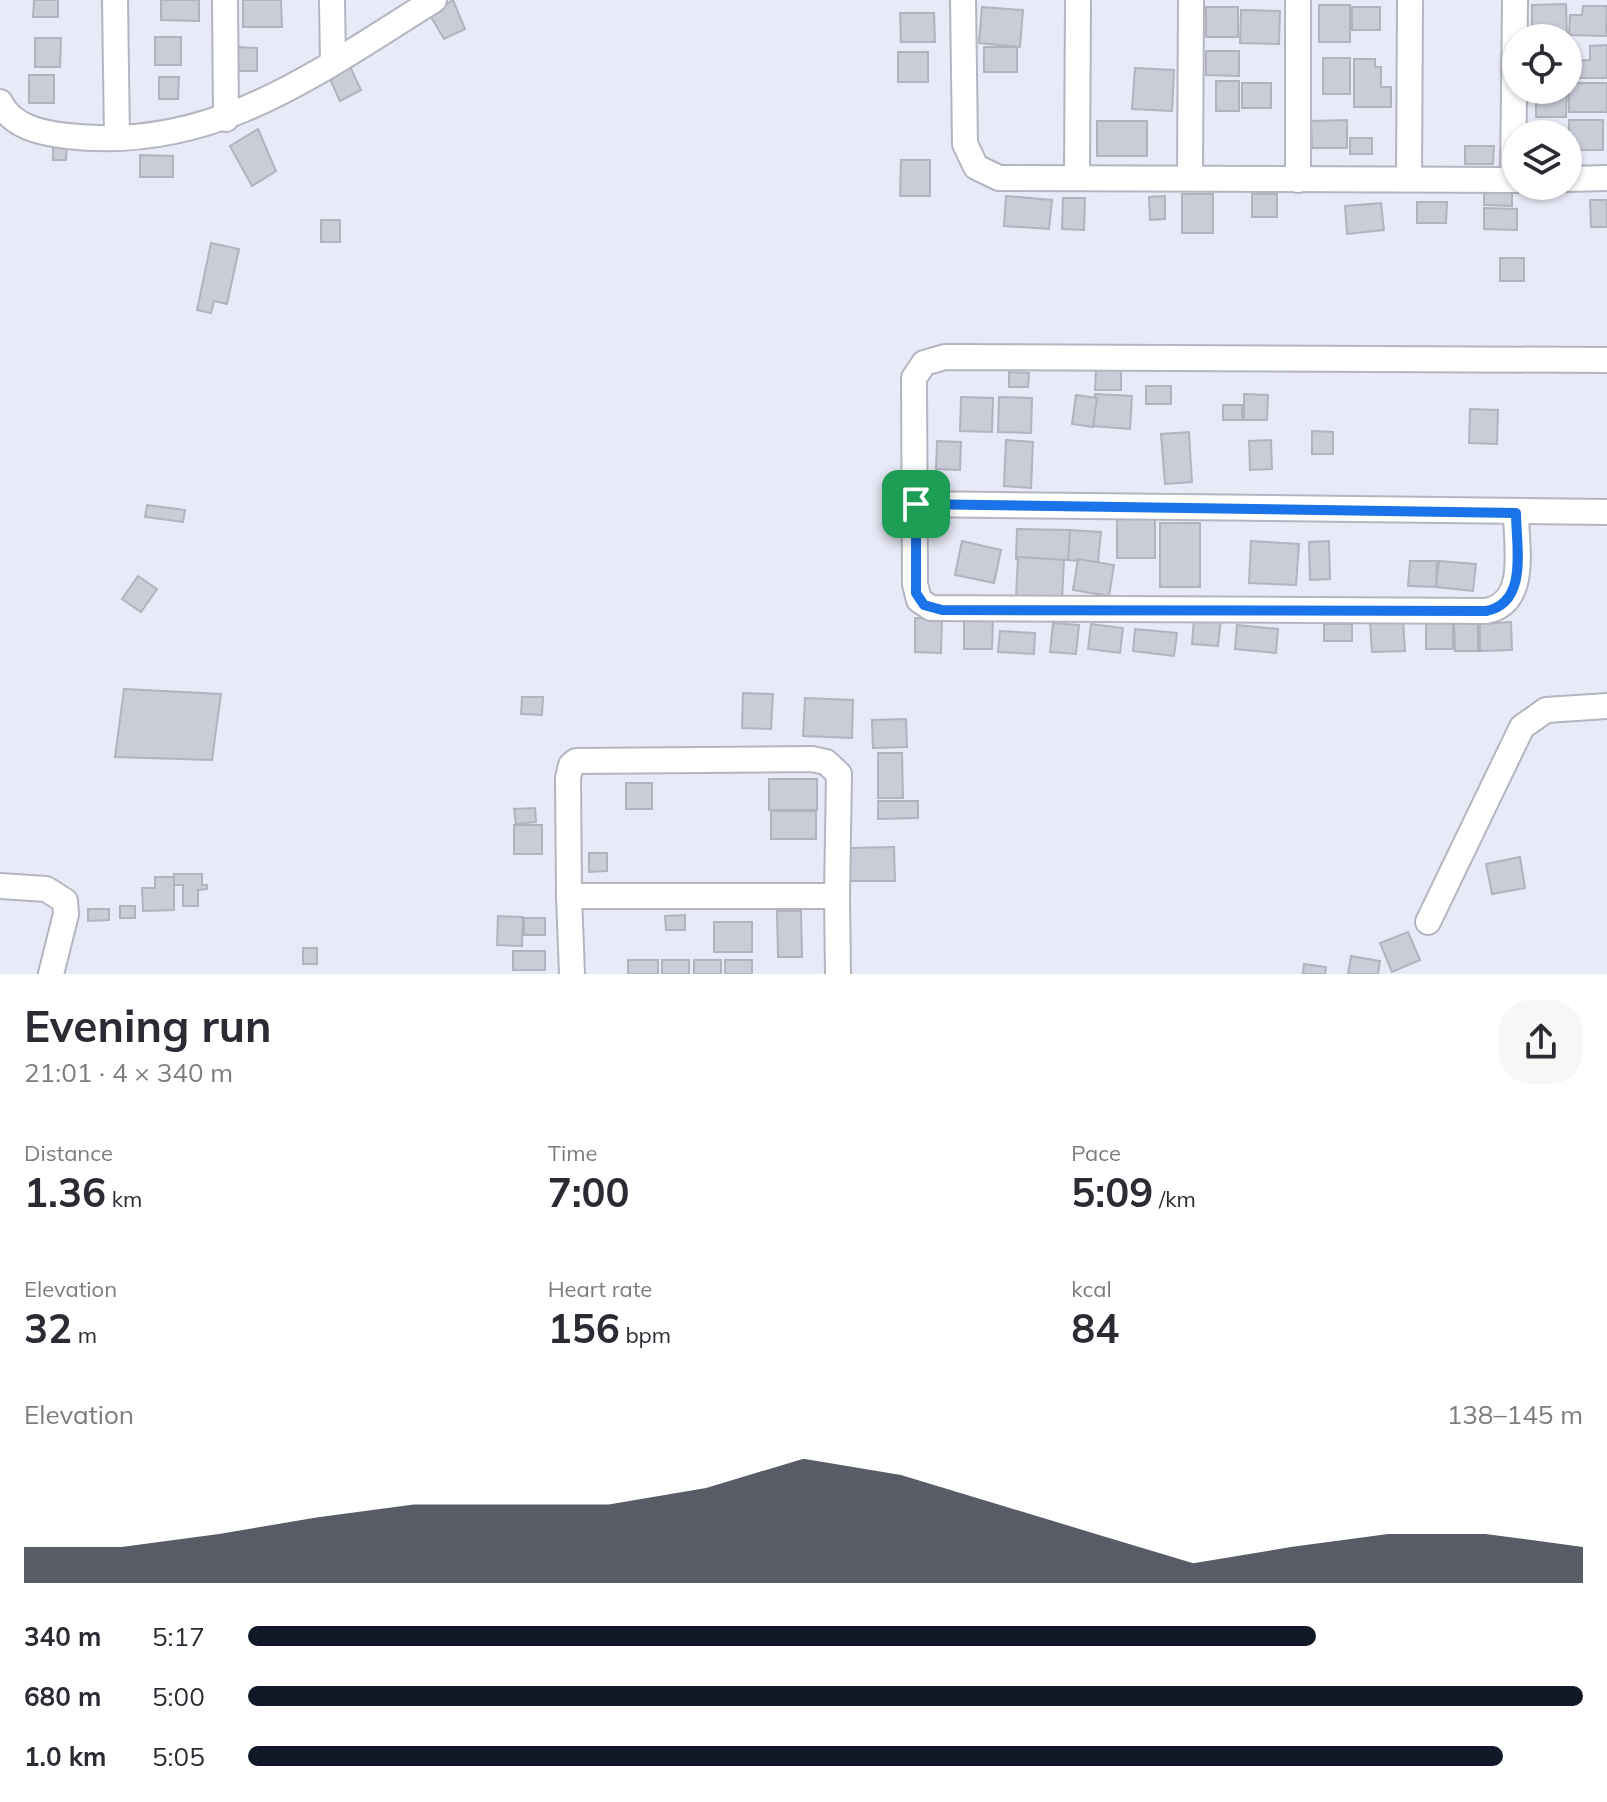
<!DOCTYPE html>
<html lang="en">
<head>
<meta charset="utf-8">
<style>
	body { margin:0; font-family:Mulish,sans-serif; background:#f7f7f7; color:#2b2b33; height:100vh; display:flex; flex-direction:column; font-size:30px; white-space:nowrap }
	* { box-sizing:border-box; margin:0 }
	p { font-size:26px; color:#7c7c81 }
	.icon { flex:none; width:44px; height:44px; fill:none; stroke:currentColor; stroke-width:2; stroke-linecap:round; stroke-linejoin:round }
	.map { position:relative; height:974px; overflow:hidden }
	.side { display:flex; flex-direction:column; background:#fff; flex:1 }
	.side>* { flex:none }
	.buttons { position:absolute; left:1502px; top:24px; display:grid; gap:16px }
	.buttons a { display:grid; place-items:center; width:80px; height:80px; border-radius:50%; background:#fff; box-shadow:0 2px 6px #0004; font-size:40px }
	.pin { position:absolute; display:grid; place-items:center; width:68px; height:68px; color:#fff; margin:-34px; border-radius:16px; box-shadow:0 4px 12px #0006 }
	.round { display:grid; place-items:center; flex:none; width:84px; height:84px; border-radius:32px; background:#f7f7f7 }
	.head { display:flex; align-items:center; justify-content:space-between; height:136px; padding:0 24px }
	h1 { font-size:44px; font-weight:700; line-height:60px }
	.stats { display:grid; grid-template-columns:repeat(3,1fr); gap:12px; height:136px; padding:8px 24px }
	.stats div { display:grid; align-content:center }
	.stats b { font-size:40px; font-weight:700 }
	.stats small { font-size:22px; font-weight:400 }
	.stats p { font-size:22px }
	.chart { height:224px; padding:16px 24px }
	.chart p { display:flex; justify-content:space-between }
	.chart svg { width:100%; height:144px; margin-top:8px; fill:#111827; opacity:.7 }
	ul { padding:0 24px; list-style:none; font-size:26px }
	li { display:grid; grid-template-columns:128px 96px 1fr; align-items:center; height:60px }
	li i { height:20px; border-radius:10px; background:#111827 }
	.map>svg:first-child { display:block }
	.building { fill:#caccd8; stroke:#b1b3bf; stroke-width:2 }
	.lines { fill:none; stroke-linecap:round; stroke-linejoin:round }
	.minor-casing { stroke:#b3b5c0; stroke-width:28 }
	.minor { stroke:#fff; stroke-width:24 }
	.route-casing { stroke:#fff; stroke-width:16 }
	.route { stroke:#1a73e8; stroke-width:10 }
</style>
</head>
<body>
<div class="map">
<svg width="1607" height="974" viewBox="0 0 1607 974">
	<rect width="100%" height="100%" fill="#e9eaf7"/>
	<!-- building -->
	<g class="building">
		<path d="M 34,0 L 58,0 L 58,17 L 33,17 Z"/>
		<path d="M 161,0 L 199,0 L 199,21 L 161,20 Z"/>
		<path d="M 243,0 L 281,0 L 282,27 L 243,27 Z"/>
		<path d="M 453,0 L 465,29 L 444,39 L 430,15 Z"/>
		<path d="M 1566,4 L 1567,37 L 1532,38 L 1532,5 Z"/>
		<rect x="1319" y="5" width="31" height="37"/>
		<path d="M 1583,6 L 1607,6 L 1606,36 L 1569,35 L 1570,15 L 1582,15 Z"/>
		<path d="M 982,7 L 1023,10 L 1020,47 L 979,43 Z"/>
		<rect x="1206" y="7" width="32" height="30"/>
		<rect x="1352" y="7" width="28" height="23"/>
		<path d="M 1241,10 L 1280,11 L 1279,44 L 1240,43 Z"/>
		<path d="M 900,13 L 934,13 L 935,42 L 901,42 Z"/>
		<rect x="155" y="37" width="26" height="28"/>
		<path d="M 35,38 L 61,38 L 60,67 L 35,67 Z"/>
		<path d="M 1607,45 L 1607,78 L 1571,78 L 1570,61 L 1590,60 L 1590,46 Z"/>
		<path d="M 238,47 L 257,48 L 257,71 L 238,71 Z"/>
		<rect x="984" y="47" width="33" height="25"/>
		<path d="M 1206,51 L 1239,51 L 1239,76 L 1206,75 Z"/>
		<rect x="898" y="52" width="30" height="30"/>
		<rect x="1323" y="58" width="27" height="36"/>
		<path d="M 1354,59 L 1375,59 L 1375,67 L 1381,67 L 1381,87 L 1391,87 L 1391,107 L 1354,107 Z"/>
		<path d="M 347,60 L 361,90 L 340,101 L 325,68 Z"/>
		<path d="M 1135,68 L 1174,70 L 1172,111 L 1132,109 Z"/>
		<rect x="29" y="75" width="25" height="28"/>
		<path d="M 159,77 L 179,77 L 178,99 L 159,99 Z"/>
		<rect x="1216" y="81" width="23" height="30"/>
		<rect x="1242" y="83" width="29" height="25"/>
		<rect x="1569" y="83" width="38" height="29"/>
		<path d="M 1536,90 L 1567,90 L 1566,117 L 1536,117 Z"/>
		<path d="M 1347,120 L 1347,148 L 1312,148 L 1311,121 Z"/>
		<rect x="1569" y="120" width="34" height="30"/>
		<rect x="1097" y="121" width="50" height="35"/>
		<path d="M 258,129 L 276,171 L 252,186 L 230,146 Z"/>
		<rect x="1350" y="138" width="22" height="16"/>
		<path d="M 53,141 L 67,141 L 66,160 L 53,160 Z"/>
		<path d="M 1465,146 L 1494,146 L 1493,164 L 1465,164 Z"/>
		<path d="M 140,155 L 173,156 L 173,177 L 140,177 Z"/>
		<path d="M 901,160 L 930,160 L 930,196 L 900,196 Z"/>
		<path d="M 1484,192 L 1512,193 L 1512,206 L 1484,205 Z"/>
		<rect x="1182" y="194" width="31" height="39"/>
		<rect x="1252" y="194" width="25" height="23"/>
		<path d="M 1006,196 L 1052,200 L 1049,229 L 1004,226 Z"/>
		<path d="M 1165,196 L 1165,219 L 1150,220 L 1149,197 Z"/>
		<path d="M 1063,198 L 1085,198 L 1084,230 L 1062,229 Z"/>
		<path d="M 1590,200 L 1607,200 L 1607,227 L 1591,227 Z"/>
		<path d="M 1417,202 L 1447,202 L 1446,223 L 1417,223 Z"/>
		<path d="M 1381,203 L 1384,230 L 1347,234 L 1345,206 Z"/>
		<path d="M 1484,208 L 1517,209 L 1517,230 L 1484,229 Z"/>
		<rect x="321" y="220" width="19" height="22"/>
		<path d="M 211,243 L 239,249 L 227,304 L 214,301 L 211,313 L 197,310 Z"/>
		<rect x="1500" y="258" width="24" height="23"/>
		<path d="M 1096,368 L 1121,369 L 1121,390 L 1095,390 Z"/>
		<path d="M 1009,372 L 1029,373 L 1028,387 L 1009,387 Z"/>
		<rect x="1146" y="386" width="25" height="18"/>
		<path d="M 1095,394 L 1132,396 L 1130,429 L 1093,426 Z"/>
		<path d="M 1244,394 L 1268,395 L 1267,420 L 1244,420 Z"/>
		<path d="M 1076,395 L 1097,398 L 1093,427 L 1072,424 Z"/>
		<path d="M 961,397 L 993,398 L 992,432 L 960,431 Z"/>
		<path d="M 999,397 L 1032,398 L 1031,433 L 998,432 Z"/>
		<rect x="1223" y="405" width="19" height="15"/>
		<path d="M 1470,409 L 1498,410 L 1497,444 L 1469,443 Z"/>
		<path d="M 1312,431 L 1333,432 L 1333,454 L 1312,454 Z"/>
		<path d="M 1189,432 L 1192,482 L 1165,484 L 1161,434 Z"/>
		<path d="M 1006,440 L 1033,442 L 1031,488 L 1004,486 Z"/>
		<path d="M 1271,440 L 1272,469 L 1250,470 L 1249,441 Z"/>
		<path d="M 937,441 L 961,442 L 960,470 L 936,469 Z"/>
		<path d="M 147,505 L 185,510 L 183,522 L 145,517 Z"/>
		<rect x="1117" y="518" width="38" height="40"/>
		<rect x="1160" y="523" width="40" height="64"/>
		<path d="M 1017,529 L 1070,530 L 1070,560 L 1016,559 Z"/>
		<path d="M 1070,530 L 1101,532 L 1098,562 L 1068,560 Z"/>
		<path d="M 962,541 L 1001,550 L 994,583 L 955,575 Z"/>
		<path d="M 1251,541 L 1299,544 L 1296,585 L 1249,583 Z"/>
		<path d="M 1329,541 L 1330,579 L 1310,580 L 1309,542 Z"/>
		<path d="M 1018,557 L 1064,560 L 1062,599 L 1016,597 Z"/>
		<path d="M 1078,559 L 1114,565 L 1109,596 L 1073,590 Z"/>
		<path d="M 1410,561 L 1437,561 L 1436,587 L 1408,586 Z"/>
		<path d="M 1439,561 L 1476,564 L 1473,591 L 1436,587 Z"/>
		<path d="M 138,576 L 157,589 L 141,612 L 122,599 Z"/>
		<path d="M 1194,617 L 1221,619 L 1218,646 L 1192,644 Z"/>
		<path d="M 915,618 L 942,619 L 941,653 L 915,652 Z"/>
		<path d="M 964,618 L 993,619 L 992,649 L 964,649 Z"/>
		<rect x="1426" y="618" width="27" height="31"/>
		<path d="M 1403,620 L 1405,651 L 1372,652 L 1370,621 Z"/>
		<path d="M 1511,622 L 1512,650 L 1480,651 L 1480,624 Z"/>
		<path d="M 1053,623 L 1079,625 L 1076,654 L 1050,652 Z"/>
		<path d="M 1454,623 L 1478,623 L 1478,651 L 1455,651 Z"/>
		<path d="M 1091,624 L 1123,628 L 1120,653 L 1088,649 Z"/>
		<rect x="1324" y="624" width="28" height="17"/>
		<path d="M 1237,625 L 1278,629 L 1276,653 L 1235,649 Z"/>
		<path d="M 1135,629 L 1177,633 L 1174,656 L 1133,651 Z"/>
		<path d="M 1000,631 L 1035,633 L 1034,654 L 998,652 Z"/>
		<path d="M 124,689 L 221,694 L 212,760 L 115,757 Z"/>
		<path d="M 743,693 L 773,694 L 771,729 L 742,728 Z"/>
		<path d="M 522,697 L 543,697 L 542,715 L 521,714 Z"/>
		<path d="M 805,698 L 853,700 L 852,738 L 803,736 Z"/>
		<path d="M 906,719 L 907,747 L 873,748 L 872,720 Z"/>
		<path d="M 878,753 L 902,753 L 903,798 L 878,798 Z"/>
		<rect x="769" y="779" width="48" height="31"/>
		<rect x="626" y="783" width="26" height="26"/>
		<path d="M 878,801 L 918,801 L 918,818 L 878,819 Z"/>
		<path d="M 535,808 L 536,822 L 516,824 L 514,809 Z"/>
		<rect x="771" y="811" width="45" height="28"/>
		<rect x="514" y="825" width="28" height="29"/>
		<path d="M 894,847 L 895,881 L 849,881 L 849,848 Z"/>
		<path d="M 589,853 L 607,853 L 607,871 L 589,872 Z"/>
		<path d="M 1520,857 L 1525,888 L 1492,894 L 1486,864 Z"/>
		<path d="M 174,874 L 202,874 L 202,885 L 207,885 L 207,889 L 198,890 L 198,906 L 183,906 L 183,885 L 174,885 Z"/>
		<path d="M 155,877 L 174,877 L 174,910 L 143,911 L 142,888 L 155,888 Z"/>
		<rect x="120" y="906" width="15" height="12"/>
		<path d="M 88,909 L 109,909 L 109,920 L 88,921 Z"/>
		<path d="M 777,911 L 801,911 L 802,957 L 778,957 Z"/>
		<path d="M 685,915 L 685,930 L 666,930 L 665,916 Z"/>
		<path d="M 498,916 L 523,917 L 522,946 L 497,945 Z"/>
		<rect x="524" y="918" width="21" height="17"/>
		<rect x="714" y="922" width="38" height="30"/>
		<path d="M 1408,932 L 1420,960 L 1392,972 L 1380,943 Z"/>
		<rect x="303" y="948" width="14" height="16"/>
		<rect x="513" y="951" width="32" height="19"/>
		<path d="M 1351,956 L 1380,961 L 1378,974 L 1348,974 Z"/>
		<rect x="628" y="960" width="30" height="14"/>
		<rect x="662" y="960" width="27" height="14"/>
		<rect x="694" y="960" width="27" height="14"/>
		<rect x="725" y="960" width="27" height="14"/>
		<path d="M 1304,964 L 1326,967 L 1325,974 L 1303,974 Z"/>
	</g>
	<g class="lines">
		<!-- minor casing -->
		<g class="minor-casing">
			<g id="minor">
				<path d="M 115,0 L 117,138"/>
				<path d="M 225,0 L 226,119"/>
				<path d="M 332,0 L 333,62"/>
				<path d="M 963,0 L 965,144 L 976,167 L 999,178 L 1516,180"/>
				<path d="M 0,102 C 12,127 41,133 67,136 C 213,153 316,73 434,0"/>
				<path d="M 1077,177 L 1078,0"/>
				<path d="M 1190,178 L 1191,0"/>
				<path d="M 1409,179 L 1410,0"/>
				<path d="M 1568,179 L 1607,178"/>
				<path d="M 1298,180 L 1298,0"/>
				<path d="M 1513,180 L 1515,0"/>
				<path d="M 916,504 L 1607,512"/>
				<path d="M 1516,513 C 1516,546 1529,603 1486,611 L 931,608 L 919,600 L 915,584 L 914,378 L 924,363 L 945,357 L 1607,360"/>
				<path d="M 0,886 L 46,889 L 65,901 L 66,914 L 51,974"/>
				<path d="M 569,896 L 568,778 L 571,765 L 576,761 L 812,759 L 826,762 L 839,774 L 837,896"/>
				<path d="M 1428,922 L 1522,727 L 1546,710 L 1607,706"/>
				<path d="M 572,974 L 569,896 L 837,896 L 838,974"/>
			</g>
		</g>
		<!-- minor -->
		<use href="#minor" class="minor"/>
	</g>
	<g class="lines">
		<!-- route casing -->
		<g class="route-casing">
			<path id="route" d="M 916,504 L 1516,513 C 1516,546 1529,603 1486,611 L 942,610 L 924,605 L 916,593 Z"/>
		</g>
		<!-- route -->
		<use href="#route" class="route"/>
	</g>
</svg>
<div class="buttons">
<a><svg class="icon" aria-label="locate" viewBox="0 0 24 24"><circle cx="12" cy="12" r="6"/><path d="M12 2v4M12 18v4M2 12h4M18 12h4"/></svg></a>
<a><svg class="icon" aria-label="layers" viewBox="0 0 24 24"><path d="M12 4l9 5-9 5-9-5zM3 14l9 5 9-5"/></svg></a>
</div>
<div class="pin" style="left:916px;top:504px;background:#1e9e55"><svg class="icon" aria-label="arrive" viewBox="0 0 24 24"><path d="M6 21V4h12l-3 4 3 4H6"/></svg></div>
</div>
<section class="side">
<div class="head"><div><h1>Evening run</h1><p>21:01 · 4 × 340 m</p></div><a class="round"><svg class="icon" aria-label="share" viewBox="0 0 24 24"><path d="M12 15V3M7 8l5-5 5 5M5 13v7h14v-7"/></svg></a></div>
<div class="stats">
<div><p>Distance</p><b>1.36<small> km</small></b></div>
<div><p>Time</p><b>7:00</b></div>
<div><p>Pace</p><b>5:09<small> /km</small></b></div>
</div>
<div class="stats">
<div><p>Elevation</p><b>32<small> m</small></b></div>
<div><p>Heart rate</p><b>156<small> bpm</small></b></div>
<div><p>kcal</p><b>84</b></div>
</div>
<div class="chart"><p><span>Elevation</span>138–145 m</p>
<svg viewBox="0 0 160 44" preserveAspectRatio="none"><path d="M0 44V33L10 33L20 29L30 24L40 20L50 20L60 20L70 15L80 6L90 11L100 20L110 29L120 38L130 33L140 29L150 29L160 33V44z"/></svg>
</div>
<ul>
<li><b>340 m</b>5:17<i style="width:80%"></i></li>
<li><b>680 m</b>5:00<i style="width:100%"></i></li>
<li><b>1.0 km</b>5:05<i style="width:94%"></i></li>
</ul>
</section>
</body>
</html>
